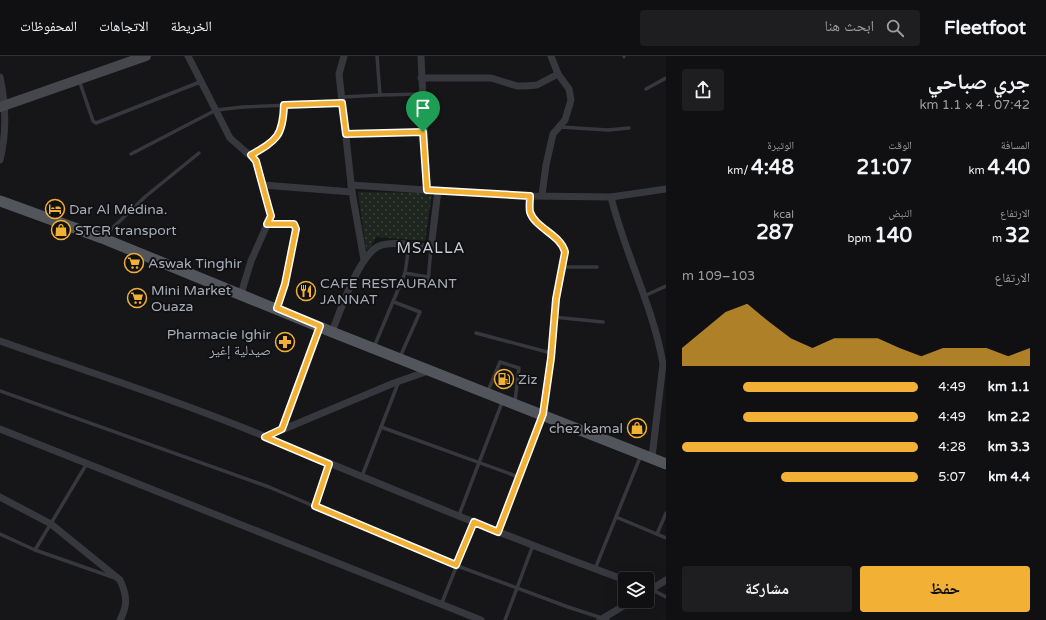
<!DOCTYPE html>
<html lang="ar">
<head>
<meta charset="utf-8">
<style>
	body { margin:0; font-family:"Varela Round","Noto Naskh Arabic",sans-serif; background:#1e1e20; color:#f1f3f6; direction:rtl; height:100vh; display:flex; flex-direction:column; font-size:15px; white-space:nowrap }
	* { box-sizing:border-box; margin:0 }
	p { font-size:13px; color:#9c9d9f }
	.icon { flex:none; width:22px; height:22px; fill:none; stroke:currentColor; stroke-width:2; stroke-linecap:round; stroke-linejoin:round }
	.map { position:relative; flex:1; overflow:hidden; direction:ltr }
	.drawer { display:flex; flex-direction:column; background:#101012; width:380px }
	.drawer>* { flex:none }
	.buttons { position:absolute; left:618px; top:516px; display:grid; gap:8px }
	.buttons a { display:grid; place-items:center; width:36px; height:36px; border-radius:4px; background:#101012; box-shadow:0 4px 16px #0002,0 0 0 1px #303032; font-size:20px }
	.pin { position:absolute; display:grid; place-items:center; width:34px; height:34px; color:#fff; margin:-41px -17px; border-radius:50% 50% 50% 0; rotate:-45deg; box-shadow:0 0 4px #0007 }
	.pin .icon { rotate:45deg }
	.round { display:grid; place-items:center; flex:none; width:42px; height:42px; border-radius:4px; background:#1e1e20 }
	.head { display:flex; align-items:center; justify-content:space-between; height:68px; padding:0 16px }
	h1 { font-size:22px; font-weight:800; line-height:30px }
	.figures { display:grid; grid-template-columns:repeat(3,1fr); gap:6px; height:68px; padding:4px 16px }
	.figures div { display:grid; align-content:center }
	.figures b { font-size:20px; font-weight:800 }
	.figures small { font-size:11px; font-weight:400 }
	.figures p { font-size:11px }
	.chart { height:112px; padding:8px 16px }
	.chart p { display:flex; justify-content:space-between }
	.chart svg { width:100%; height:72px; margin-top:4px; fill:#f2b134; opacity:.7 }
	.cta { display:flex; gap:8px; margin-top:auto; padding:8px 16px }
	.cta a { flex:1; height:46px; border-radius:4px; background:#f2b134; color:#111; font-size:16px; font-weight:800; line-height:46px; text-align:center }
	.cta a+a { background:#1e1e20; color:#f1f3f6 }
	ul { padding:0 16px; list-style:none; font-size:13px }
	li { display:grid; grid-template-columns:64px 48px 1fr; align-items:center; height:30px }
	li i { height:10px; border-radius:5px; background:#f2b134 }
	header { display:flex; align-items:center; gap:24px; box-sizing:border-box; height:56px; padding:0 20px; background:#101012; border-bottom:1px solid #303032 }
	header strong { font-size:19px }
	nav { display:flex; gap:22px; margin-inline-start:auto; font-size:14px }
	.search { width:280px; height:36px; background:#1e1e20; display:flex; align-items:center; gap:10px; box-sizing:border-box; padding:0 14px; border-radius:4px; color:#9c9d9f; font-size:15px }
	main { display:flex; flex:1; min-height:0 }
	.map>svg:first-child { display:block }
	.green { fill:url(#green-dots) }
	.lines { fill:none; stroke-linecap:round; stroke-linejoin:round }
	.lane { stroke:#37383d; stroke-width:3.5 }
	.street { stroke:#37383d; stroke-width:7 }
	.secondary { stroke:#45474d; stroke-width:10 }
	.primary { stroke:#53555c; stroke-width:11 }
	.route-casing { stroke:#fff; stroke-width:8 }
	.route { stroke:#f2b134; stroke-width:5 }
	.labels { text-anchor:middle; stroke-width:4; stroke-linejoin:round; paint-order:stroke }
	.poi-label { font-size:14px; fill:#a8adb8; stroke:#111113; text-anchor:start }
	.neighbourhood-label { font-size:15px; letter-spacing:1px; fill:#c9ccd4; stroke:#111113 }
</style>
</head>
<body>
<header>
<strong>Fleetfoot</strong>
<div class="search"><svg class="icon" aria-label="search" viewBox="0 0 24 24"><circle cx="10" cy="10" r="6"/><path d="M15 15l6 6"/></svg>ابحث هنا</div>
<nav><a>الخريطة</a><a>الاتجاهات</a><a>المحفوظات</a></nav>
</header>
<main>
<section class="drawer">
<div class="head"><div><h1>جري صباحي</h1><p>07:42 · 4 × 1.1 km</p></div><a class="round"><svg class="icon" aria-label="share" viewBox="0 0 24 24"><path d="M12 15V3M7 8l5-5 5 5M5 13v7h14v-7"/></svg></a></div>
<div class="figures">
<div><p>المسافة</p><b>4.40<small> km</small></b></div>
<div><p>الوقت</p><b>21:07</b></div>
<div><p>الوتيرة</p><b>4:48<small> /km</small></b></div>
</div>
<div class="figures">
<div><p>الارتفاع</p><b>32<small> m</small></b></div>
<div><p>النبض</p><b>140<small> bpm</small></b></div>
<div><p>kcal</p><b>287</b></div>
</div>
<div class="chart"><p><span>الارتفاع</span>103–109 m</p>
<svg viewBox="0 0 160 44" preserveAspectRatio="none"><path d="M0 44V33L10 22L20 11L30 6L40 17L50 27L60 33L70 27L80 27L90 27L100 33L110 38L120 33L130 33L140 33L150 38L160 33V44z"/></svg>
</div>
<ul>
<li><b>1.1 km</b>4:49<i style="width:74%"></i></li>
<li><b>2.2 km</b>4:49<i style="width:74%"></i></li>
<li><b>3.3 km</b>4:28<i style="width:100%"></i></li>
<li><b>4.4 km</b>5:07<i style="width:58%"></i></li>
</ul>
<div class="cta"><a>حفظ</a><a>مشاركة</a></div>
</section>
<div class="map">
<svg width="666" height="564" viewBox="0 0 666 564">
	<defs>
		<pattern id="green-dots" width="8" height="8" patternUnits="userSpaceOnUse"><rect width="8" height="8" fill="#1e261f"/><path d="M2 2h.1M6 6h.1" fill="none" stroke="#3c433d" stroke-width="1.8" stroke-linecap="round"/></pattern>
	</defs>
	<rect width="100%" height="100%" fill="#161618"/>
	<!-- green -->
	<path class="green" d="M 358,136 L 432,137 L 425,185 L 376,181 L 371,191 L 366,194 Z"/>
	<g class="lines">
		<!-- lane -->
		<g class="lane">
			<path d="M 624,0 L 624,1"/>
			<path d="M 79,24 L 93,65 L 96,67 L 200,26"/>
			<path d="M 646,33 L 666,22"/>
			<path d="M 380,39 L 421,38"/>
			<path d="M 343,41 L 380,39 L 377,0"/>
			<path d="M 560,71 L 608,74 L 629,72"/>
			<path d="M 346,78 L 423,76"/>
			<path d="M 131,98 L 216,54 L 243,51 L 342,47"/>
			<path d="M 251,99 C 277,84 283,80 284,49"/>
			<path d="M 268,168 L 294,168 L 296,173 L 285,228 L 278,251"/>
			<path d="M 103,181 L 146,140 L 199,97"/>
			<path d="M 562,211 L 597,211"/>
			<path d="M 405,217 L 409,190"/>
			<path d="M 428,227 L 431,192"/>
			<path d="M 644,240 L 666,230"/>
			<path d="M 394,246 L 420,256 L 400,301"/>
			<path d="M 553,261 L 603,266"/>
			<path d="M 476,277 L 551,297"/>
			<path d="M 374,291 L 405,217 L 428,221"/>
			<path d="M 0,335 L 269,431 L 436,502 L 568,551 L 608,564"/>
			<path d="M 488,335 L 500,306 L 519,312 L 515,345"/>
			<path d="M 381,371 L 519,421"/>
			<path d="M 283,372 L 319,273"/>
			<path d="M 362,420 L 399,325"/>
			<path d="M 315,450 L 329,408"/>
			<path d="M 459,459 L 503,344"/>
			<path d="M 616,461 L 666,482"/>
			<path d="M 498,476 L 543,358 L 551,302 L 556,243 L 565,197 C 561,180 536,173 530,156 C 529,151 530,145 530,140"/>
			<path d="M 0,478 L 35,494 L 115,522"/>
			<path d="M 657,478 L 666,457"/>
			<path d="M 35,494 L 86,409"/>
			<path d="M 595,513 L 641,399"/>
			<path d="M 651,533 L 666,541"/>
			<path d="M 441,549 L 474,466"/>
			<path d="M 505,564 L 533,489"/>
		</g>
		<!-- street -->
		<g class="street">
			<path d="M 188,0 L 230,82 L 256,105 L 269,153 L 271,160 L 251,205 L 241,238"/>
			<path d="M 344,0 L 339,18 L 352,136"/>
			<path d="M 421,0 L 427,134 L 530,140 L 611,141 L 666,133"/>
			<path d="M 0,21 C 6,49 7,76 0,104"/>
			<path d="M 421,22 L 491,22 L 517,30 L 525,30 L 537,29 L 558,18"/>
			<path d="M 263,129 L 352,136 L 364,204"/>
			<path d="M 351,129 L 427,134"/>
			<path d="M 542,139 L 546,109 L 553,78 L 565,64 L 571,44 L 569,33 L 558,18 L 551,0"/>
			<path d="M 611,141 C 625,198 653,250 663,308 L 652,401"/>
			<path d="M 332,276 C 340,255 359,199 379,190 C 394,184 415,190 431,192 L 438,134"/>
			<path d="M 0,285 C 89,316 179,345 266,381 C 385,430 504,480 625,524"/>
			<path d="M 0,373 L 481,564"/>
			<path d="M 265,381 L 394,327 L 431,314"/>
			<path d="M 0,441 L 51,468 L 120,524 C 127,539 128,549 120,564"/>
			<path d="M 647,536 L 666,524"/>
			<path d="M 600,564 L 632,545"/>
		</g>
		<!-- secondary -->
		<path class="secondary" d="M 0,51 L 146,0"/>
		<!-- primary -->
		<path class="primary" d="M 0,145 L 102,182 L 332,276 L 666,408"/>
	</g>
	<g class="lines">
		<!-- route casing -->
		<g class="route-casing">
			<path id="route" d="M 342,47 L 346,78 L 423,76 L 427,134 L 530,140 C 530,145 529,151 530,156 C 535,172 561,179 565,196 L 556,243 L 551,302 L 543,358 L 498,476 L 474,466 L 456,509 L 315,450 L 329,408 L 265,381 L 282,373 L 320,270 L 277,252 L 285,228 L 296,173 L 294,168 L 267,168 L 271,160 L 269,153 L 256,105 L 251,99 C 277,84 283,80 284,49 Z"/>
		</g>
		<!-- route -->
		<use href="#route" class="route"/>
	</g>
	<!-- icons -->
	<defs>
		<g id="hotel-ring" transform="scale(1)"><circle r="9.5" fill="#111113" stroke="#f2b134" stroke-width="1.5"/><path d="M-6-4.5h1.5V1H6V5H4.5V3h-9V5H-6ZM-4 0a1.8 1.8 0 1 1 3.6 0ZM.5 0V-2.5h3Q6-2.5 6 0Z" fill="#f2b134"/></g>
		<g id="shop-ring" transform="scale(1)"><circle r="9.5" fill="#111113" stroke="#f2b134" stroke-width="1.5"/><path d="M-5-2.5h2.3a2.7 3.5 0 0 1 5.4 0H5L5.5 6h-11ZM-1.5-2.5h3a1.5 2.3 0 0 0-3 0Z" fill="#f2b134"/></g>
		<g id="supermarket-ring" transform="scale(1)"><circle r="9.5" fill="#111113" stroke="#f2b134" stroke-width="1.5"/><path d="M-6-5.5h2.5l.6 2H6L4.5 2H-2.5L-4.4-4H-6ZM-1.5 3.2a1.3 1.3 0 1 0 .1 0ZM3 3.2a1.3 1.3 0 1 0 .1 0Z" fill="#f2b134"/></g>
		<g id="restaurant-ring" transform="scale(1)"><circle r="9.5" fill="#111113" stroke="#f2b134" stroke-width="1.5"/><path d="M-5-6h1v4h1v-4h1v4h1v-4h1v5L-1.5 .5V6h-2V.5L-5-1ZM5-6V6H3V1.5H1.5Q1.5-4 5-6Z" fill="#f2b134"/></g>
		<g id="pharmacy-ring" transform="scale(1)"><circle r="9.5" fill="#111113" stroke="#f2b134" stroke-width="1.5"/><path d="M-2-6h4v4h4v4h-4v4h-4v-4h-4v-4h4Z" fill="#f2b134"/></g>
		<g id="fuel-ring" transform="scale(1)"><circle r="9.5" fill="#111113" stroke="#f2b134" stroke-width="1.5"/><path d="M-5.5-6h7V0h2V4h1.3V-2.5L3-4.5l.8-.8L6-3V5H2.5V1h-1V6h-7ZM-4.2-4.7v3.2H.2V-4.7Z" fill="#f2b134"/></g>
	</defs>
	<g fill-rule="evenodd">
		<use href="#hotel-ring" x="55" y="153"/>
		<use href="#shop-ring" x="61" y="174"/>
		<use href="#supermarket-ring" x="134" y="207"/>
		<use href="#restaurant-ring" x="306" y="235"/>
		<use href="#supermarket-ring" x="137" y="242"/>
		<use href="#pharmacy-ring" x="285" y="286"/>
		<use href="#fuel-ring" x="504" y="323"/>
		<use href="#shop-ring" x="637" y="372"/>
	</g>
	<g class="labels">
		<!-- poi labels -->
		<g class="poi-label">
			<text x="69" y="158">Dar Al Médina.</text>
			<text x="75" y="179">STCR transport</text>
			<text x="148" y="212">Aswak Tinghir</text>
			<text x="320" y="232">CAFE RESTAURANT<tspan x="320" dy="16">JANNAT</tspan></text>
			<text x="151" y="239">Mini Market<tspan x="151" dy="16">Ouaza</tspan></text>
			<text x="271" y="283" text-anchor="end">Pharmacie Ighir<tspan x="271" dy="16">صيدلية إغير</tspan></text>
			<text x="518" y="328">Ziz</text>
			<text x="623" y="377" text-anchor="end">chez kamal</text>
		</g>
		<!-- neighbourhood labels -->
		<g class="neighbourhood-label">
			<text x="431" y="197">MSALLA</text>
		</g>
	</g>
</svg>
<div class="buttons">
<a><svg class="icon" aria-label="layers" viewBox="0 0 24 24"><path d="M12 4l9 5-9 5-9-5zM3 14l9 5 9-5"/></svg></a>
</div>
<div class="pin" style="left:423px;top:76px;background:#1e9e55"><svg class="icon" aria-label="arrive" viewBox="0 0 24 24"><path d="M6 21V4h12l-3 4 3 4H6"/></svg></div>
</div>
</main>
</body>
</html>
